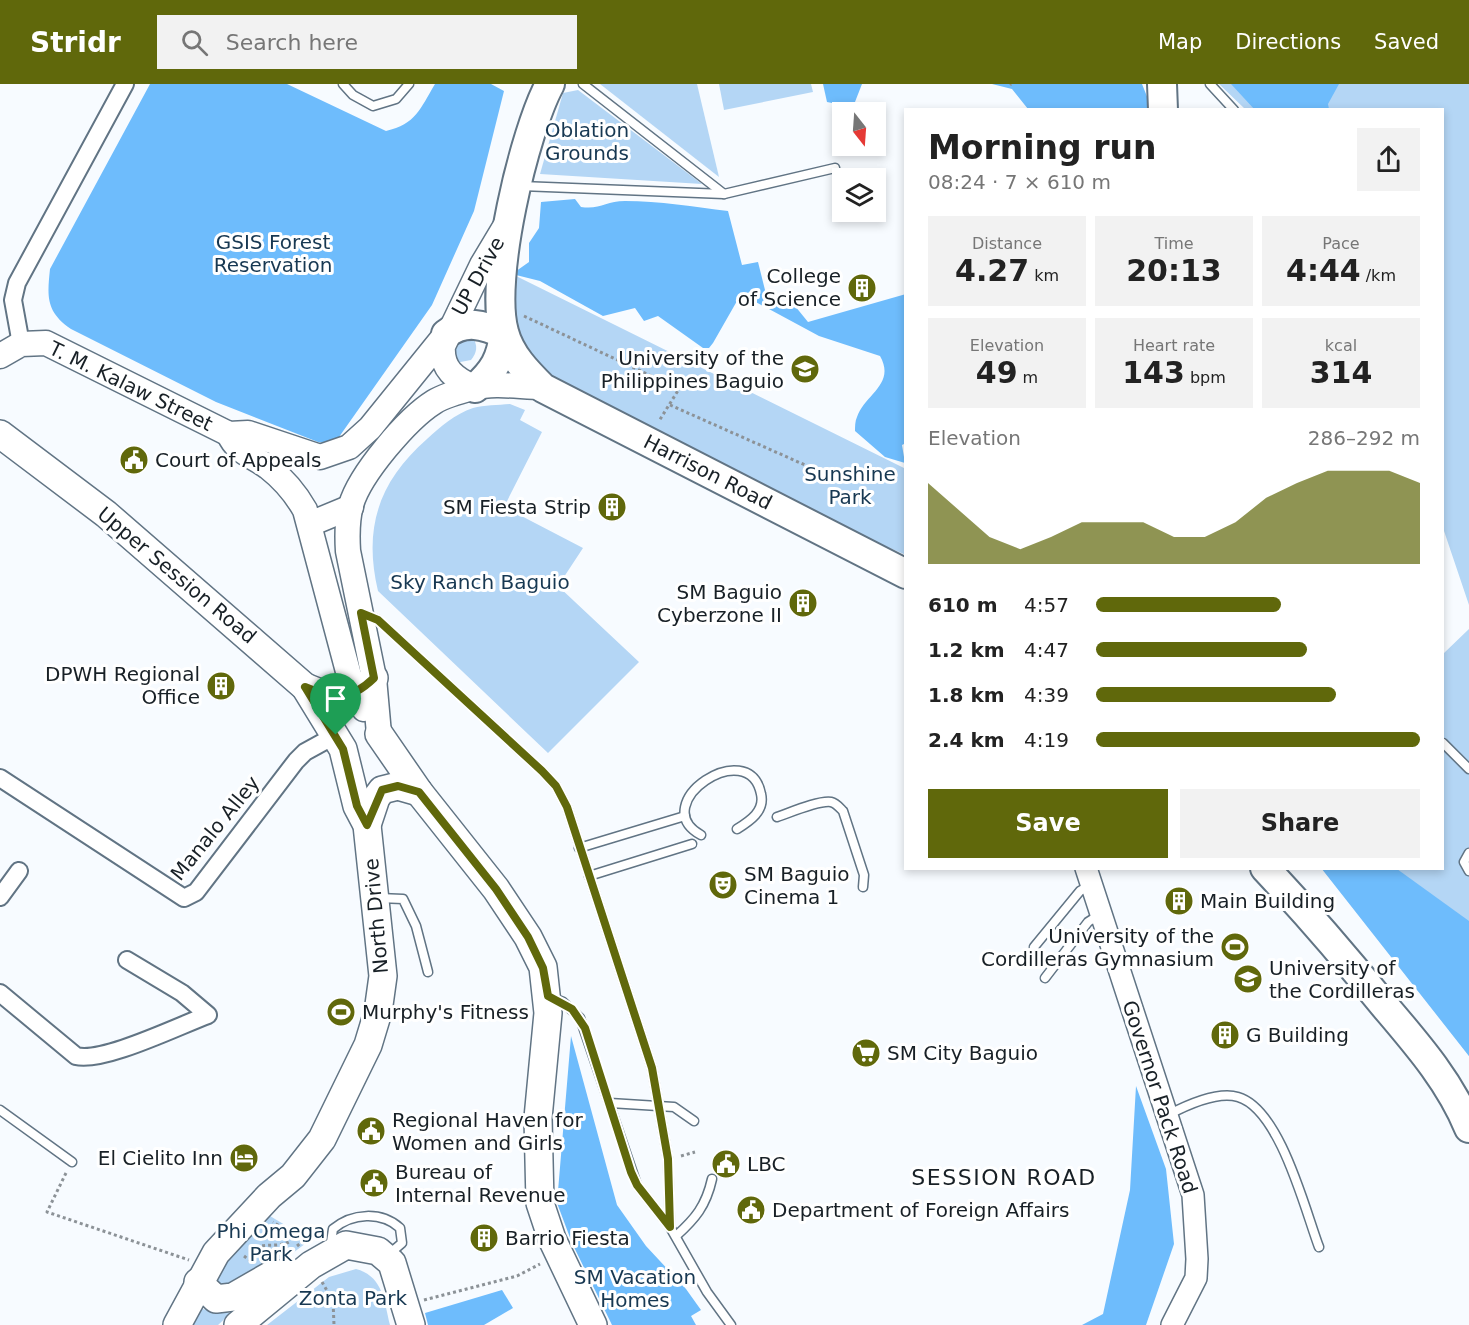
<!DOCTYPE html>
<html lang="en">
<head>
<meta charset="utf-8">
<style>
	body { margin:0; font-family:"DejaVu Sans",sans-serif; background:#f2f2f2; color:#222; height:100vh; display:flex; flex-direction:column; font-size:22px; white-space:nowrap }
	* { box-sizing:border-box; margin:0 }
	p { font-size:20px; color:#767676 }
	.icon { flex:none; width:33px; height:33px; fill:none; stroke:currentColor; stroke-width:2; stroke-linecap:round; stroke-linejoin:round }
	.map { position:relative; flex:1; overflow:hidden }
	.sheet { position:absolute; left:904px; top:24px; width:540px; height:762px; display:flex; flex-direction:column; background:#fff; border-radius:0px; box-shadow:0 3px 9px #0003 }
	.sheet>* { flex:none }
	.needle { width:39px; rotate:163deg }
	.fabs { position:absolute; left:832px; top:18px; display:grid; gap:12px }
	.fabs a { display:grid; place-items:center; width:54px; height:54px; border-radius:0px; background:#fff; box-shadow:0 3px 9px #0003; font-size:30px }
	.pin { position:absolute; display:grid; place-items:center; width:51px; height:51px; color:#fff; margin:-62px -26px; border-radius:50% 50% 50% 0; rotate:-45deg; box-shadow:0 0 6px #0007 }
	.pin .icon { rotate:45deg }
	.round { display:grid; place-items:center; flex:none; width:63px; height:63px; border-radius:0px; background:#f2f2f2 }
	.summary { display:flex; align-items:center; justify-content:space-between; height:102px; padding:0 24px }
	h1 { font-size:33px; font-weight:600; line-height:45px }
	.figures { display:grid; grid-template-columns:repeat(3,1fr); gap:9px; height:102px; padding:6px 24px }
	.figures div { display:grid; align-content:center; border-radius:0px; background:#f2f2f2; text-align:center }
	.figures b { font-size:30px; font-weight:600 }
	.figures small { font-size:16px; font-weight:400 }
	.figures p { font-size:16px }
	.chart { height:168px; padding:12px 24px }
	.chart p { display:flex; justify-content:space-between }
	.chart svg { width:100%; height:108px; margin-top:6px; fill:#60680b; opacity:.7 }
	.action { display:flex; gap:12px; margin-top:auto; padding:12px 24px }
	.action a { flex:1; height:69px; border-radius:0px; background:#60680b; color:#fff; font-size:24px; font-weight:600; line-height:69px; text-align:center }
	.action a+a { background:#f2f2f2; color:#222 }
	ul { padding:0 24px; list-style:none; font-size:20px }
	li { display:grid; grid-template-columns:96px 72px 1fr; align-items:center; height:45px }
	li i { height:15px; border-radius:8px; background:#60680b }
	header { display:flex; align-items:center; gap:36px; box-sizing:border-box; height:84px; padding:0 30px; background:#60680b; color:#fff }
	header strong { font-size:28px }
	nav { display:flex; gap:33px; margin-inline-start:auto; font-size:21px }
	.search { width:420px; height:54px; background:#f2f2f2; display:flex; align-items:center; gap:15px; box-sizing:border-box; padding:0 21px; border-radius:0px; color:#767676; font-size:22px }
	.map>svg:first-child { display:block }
	.green { fill:#b4d6f5 }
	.forest { fill:#6ebcfc }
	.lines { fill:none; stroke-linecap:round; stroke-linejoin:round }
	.service-casing { stroke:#617484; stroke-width:11 }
	.minor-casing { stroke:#617484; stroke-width:20 }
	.tertiary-casing { stroke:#617484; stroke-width:24 }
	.secondary-casing { stroke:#617484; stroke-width:27 }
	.primary-casing { stroke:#617484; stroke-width:30 }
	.trunk-casing { stroke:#617484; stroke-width:32 }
	.path { stroke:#8c9297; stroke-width:3; stroke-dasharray:3 3; stroke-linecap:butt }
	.service { stroke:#fff; stroke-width:8 }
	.minor { stroke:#fff; stroke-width:16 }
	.tertiary { stroke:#fff; stroke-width:21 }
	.secondary { stroke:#fff; stroke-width:24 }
	.primary { stroke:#fff; stroke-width:27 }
	.trunk { stroke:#fff; stroke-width:28 }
	.route-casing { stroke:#fff; stroke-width:12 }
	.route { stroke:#60680b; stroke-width:8 }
	.labels { text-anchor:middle; stroke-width:6; stroke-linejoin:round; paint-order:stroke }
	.park-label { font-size:20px; fill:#173852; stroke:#fff }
	.street-label { font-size:20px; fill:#182026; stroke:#fff }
	.poi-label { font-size:20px; fill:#182026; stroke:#fff; text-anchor:start }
	.quarter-label { font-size:22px; letter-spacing:1.5px; fill:#182026; stroke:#fff }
</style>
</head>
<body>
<header>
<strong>Stridr</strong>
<div class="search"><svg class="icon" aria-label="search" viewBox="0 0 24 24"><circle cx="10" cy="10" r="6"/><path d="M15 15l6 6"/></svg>Search here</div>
<nav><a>Map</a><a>Directions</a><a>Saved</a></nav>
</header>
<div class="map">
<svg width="1469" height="1241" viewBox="0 0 1469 1241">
	<rect width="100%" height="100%" fill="#f7fbff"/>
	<!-- green -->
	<g class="green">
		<path d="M 600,0 L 697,0 L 719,93 Z"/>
		<path d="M 719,0 L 811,0 L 813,8 L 724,26 Z"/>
		<path d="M 1219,0 L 1469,0 L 1469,521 L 1443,444 L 1443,26 L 1245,25 Z"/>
		<path d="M 578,6 L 702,100 L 540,90 L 563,9 Z"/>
		<path d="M 512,190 L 904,384 L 906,380 L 906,471 L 871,456 L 542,288 L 519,263 L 511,236 Z"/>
		<path d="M 473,253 C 478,263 477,268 471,276 L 455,279 L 445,258 Z"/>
		<path d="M 510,320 L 525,326 L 520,336 L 542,348 L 504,423 L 583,464 L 558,502 L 639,578 L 548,669 L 378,507 C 363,444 379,397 427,355 C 440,343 455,330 473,324 C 484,321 498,321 510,320 Z"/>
		<path d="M 1469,545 L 1469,972 L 1322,785 L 1443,784 L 1443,570 Z"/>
		<path d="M 270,1132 L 310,1156 C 289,1173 239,1207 213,1199 L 236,1163 Z"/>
		<path d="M 356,1185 C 383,1192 384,1217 390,1241 L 267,1241 L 329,1193 Z"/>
		<path d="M 202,1225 L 231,1229 L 218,1241 L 193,1241 Z"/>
	</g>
	<!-- forest -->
	<g class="forest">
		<path d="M 150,0 L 287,0 L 386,47 C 416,40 420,25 435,0 L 491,0 L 504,7 L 474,127 L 432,221 L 339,353 L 325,359 L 318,358 L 216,318 L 71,245 C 46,228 47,213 50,185 Z"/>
		<path d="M 823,0 L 862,0 L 853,23 L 827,18 Z"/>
		<path d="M 992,0 L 1142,0 L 1152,25 L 1028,25 L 1012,5 Z"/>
		<path d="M 1231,0 L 1339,0 L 1328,20 L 1329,25 L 1255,26 Z"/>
		<path d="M 575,115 L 581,123 C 600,126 606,117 625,117 C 659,117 695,123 728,127 L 742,181 L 758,178 L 769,222 L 795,222 L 808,238 L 906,210 L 906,359 L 902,361 L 905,379 L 885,373 L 855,347 C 855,343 855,337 857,333 C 865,310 896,300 880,272 L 819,252 L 741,210 L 713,259 L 709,264 L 703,264 L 658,232 L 644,237 L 635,224 L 603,232 L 540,197 L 512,190 L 529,178 L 529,159 L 539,144 L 541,118 Z"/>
		<path d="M 1322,785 L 1397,785 L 1469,837 L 1469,972 Z"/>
		<path d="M 571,952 L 617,1121 L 646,1162 L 686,1205 L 701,1226 L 691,1232 L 696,1241 L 612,1241 L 572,1159 L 557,1119 Z"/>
		<path d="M 1136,1002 L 1166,1085 L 1174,1160 L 1146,1241 L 1082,1241 L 1103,1230 L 1130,1106 Z"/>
		<path d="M 502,1206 L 513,1224 L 484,1241 L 428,1241 L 425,1229 Z"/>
	</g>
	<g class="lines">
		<!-- service casing -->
		<g class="service-casing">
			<g id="service">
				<path d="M 343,0 L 353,11 L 373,22 L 396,15 L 409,0"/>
				<path d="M 583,0 L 724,110"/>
				<path d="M 1210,0 L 1234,26"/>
				<path d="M 521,102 L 724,110 L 835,84"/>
				<path d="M 365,531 L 378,536 L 542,687 L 556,702 L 567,723 L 652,984 L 668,1075 L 670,1143"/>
				<path d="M 1443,659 L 1469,685"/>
				<path d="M 777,733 C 789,729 819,716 831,718 C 836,719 840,724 843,727 L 864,791 L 863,803"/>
				<path d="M 701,751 C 645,720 749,650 761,710 C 765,727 750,737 737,745"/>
				<path d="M 579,764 L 685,732"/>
				<path d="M 1469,769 L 1464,778 L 1469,787"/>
				<path d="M 589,792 L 692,760"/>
				<path d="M 379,814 L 403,815 L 416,842 L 428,888"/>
				<path d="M 1034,863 L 1080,807 L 1092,800"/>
				<path d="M 1045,894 L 1088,838 L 1099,831"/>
				<path d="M 550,913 L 563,918 L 580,934 L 637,1101 L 670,1143 L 707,1208 L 731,1241"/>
				<path d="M 610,1019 L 674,1023 L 694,1037"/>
				<path d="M 0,1026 L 72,1078"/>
				<path d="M 1168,1031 C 1187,1021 1217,1007 1238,1013 C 1280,1025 1305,1126 1319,1163"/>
				<path d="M 676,1152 C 695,1135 706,1122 712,1095"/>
				<path d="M 330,1165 L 333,1145 C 352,1129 381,1127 400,1144 L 402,1159 L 395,1165 L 393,1174"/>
			</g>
		</g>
		<!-- minor casing -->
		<g class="minor-casing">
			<g id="minor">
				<path d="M 21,260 L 13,216 L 17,199 L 125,0"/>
				<path d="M 0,694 L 184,814 L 196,808 L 296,677 L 305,668 L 336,651"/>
				<path d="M 0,813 L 19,787"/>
				<path d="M 0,909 L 76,972 C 103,979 178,942 208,931 L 182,909 L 127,876"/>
			</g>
		</g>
		<!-- tertiary casing -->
		<g class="tertiary-casing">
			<path id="tertiary" d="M 1086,784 L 1193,1111 L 1197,1175 L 1196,1194 L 1172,1241"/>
		</g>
		<!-- secondary casing -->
		<g class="secondary-casing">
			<g id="secondary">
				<path d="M 0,272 L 21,260 L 46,259 L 229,350 L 248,349 L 320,373 L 349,363 L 370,344 L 446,250"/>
				<path d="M 475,304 C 455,295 441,285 443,262 L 482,181 L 506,141"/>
				<path d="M 229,350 C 236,368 253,372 268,383 C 282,394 296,410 305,426 L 354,610 L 364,625"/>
				<path d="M 310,440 L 351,423"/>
				<path d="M 379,650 L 374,594 L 348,467 C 347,451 347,436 351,421 C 360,390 407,335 434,318 C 445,311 461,307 473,304 C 495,298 520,303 542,303"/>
			</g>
		</g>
		<!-- primary casing -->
		<g class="primary-casing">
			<g id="primary">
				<path d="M 0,350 L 106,430 L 305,603 L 343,665 L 357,722 L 367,741 L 383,892 L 378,928 L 368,961 L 322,1055 L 293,1092 L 269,1112 L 216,1169 L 177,1241"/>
				<path d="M 305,603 C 335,616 350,617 374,594"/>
				<path d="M 379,650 L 419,708 L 496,805 L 528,853 L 543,883 L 548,929 L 538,1034 L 540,1119 L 552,1155 L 593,1241"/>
				<path d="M 367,741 L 376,714 L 382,706 L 398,702 L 419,708"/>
				<path d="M 198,1198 L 216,1215 L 233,1213 L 273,1190 L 298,1190"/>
				<path d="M 238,1241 L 311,1181 L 346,1161 L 378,1167 L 392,1179 L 411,1241"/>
			</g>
		</g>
		<!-- trunk casing -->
		<g class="trunk-casing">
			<g id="trunk">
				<path d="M 550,0 C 524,48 489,196 504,248 C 510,271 527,288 543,304 L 906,490"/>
				<path d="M 1162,0 L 1163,26"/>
				<path d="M 446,250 C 465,235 484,241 504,250 C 501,275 494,287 475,304"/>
				<path d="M 1265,784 C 1306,828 1345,873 1383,920 C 1416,959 1449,996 1469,1044"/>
			</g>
		</g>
		<!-- path -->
		<g class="path">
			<path d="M 1010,1 L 1011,0"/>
			<path d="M 524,232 L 679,305 L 659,337"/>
			<path d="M 670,321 L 823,389"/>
			<path d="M 681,1072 L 695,1068"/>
			<path d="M 66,1089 L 47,1128 L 189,1176"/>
			<path d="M 297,1162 L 307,1154"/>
			<path d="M 251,1166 C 262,1158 277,1164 289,1158 L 284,1145 L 273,1138"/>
			<path d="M 244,1172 L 249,1176"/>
			<path d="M 322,1198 L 333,1217 L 334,1241"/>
			<path d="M 424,1216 L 517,1192 L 540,1180"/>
		</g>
		<!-- service -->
		<use href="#service" class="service"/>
		<!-- minor -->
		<use href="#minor" class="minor"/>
		<!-- tertiary -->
		<use href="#tertiary" class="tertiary"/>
		<!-- secondary -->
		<use href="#secondary" class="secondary"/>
		<!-- primary -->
		<use href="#primary" class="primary"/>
		<!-- trunk -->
		<use href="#trunk" class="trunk"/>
	</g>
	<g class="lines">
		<!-- route casing -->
		<g class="route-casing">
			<path id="route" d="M 361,529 L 378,536 L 542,687 L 556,702 L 567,723 L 652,984 L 668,1075 L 670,1143 L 637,1101 L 631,1088 L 585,944 L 572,925 L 548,912 L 543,884 L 528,853 L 496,805 L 419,708 L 398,702 L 382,706 L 367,741 L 357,722 L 343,665 L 305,603 C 335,616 350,617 374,594 Z"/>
		</g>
		<!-- route -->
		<use href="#route" class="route"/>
	</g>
	<!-- icons -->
	<defs>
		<g id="building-disc" transform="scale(1.5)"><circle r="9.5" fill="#60680b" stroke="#fff"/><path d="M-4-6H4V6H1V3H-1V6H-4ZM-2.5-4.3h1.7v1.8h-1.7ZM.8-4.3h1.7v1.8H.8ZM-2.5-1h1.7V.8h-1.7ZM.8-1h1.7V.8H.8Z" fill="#fff"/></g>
		<g id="university-disc" transform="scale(1.5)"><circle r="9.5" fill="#60680b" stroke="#fff"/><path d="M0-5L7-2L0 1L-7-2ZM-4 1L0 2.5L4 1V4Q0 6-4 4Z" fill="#fff"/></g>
		<g id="civic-disc" transform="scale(1.5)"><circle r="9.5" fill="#60680b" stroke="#fff"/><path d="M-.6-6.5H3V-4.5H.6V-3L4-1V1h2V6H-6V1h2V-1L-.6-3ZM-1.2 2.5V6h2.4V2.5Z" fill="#fff"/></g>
		<g id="theatre-disc" transform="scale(1.5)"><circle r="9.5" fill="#60680b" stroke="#fff"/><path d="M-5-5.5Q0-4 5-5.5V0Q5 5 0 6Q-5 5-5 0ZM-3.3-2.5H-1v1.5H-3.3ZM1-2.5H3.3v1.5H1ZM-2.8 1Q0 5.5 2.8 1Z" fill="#fff"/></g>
		<g id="stadium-disc" transform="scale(1.5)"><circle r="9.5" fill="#60680b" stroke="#fff"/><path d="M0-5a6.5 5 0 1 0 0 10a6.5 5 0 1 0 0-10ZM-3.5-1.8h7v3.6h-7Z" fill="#fff"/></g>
		<g id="supermarket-disc" transform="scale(1.5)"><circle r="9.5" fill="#60680b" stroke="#fff"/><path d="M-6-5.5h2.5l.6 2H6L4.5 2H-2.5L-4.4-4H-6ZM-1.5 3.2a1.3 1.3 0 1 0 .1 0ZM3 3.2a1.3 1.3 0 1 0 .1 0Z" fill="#fff"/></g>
		<g id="hotel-disc" transform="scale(1.5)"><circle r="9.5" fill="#60680b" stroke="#fff"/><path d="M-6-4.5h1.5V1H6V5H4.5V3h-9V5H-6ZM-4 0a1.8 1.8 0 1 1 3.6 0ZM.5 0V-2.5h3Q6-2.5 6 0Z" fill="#fff"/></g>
	</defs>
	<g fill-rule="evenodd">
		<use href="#building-disc" x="862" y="204"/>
		<use href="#university-disc" x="805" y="285"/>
		<use href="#civic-disc" x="134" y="376"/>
		<use href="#building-disc" x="612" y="423"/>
		<use href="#building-disc" x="803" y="519"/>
		<use href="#building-disc" x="221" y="602"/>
		<use href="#theatre-disc" x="723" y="801"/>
		<use href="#building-disc" x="1179" y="817"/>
		<use href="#stadium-disc" x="1235" y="863"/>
		<use href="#university-disc" x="1248" y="895"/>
		<use href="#stadium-disc" x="341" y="928"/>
		<use href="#building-disc" x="1225" y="951"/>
		<use href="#supermarket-disc" x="866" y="969"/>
		<use href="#civic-disc" x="371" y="1047"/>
		<use href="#hotel-disc" x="244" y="1074"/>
		<use href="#civic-disc" x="726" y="1080"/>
		<use href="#civic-disc" x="374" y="1099"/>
		<use href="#civic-disc" x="751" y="1126"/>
		<use href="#building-disc" x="484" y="1154"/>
	</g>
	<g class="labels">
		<!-- park labels -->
		<g class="park-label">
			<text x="587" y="53">Oblation<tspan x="587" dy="23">Grounds</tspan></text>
			<text x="273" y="165">GSIS Forest<tspan x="273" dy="23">Reservation</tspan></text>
			<text x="850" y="397">Sunshine<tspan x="850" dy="23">Park</tspan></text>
			<text x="480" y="505">Sky Ranch Baguio</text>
			<text x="271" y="1154">Phi Omega<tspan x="271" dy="23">Park</tspan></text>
			<text x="635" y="1200">SM Vacation<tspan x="635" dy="23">Homes</tspan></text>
			<text x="353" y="1221">Zonta Park</text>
		</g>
		<!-- street labels -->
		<g class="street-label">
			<text transform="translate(478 192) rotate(-61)" y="7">UP Drive</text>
			<text transform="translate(131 302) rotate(26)" y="7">T. M. Kalaw Street</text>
			<text transform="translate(708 388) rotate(27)" y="7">Harrison Road</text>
			<text transform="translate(177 491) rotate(40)" y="7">Upper Session Road</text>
			<text transform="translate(215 744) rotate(-51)" y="7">Manalo Alley</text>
			<text transform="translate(376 832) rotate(-95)" y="7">North Drive</text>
			<text transform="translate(1160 1013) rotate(72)" y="7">Governor Pack Road</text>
		</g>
		<!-- poi labels -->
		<g class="poi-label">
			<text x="841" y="199" text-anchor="end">College<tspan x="841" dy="23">of Science</tspan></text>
			<text x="784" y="281" text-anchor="end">University of the<tspan x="784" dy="23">Philippines Baguio</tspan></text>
			<text x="155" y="383">Court of Appeals</text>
			<text x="591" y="430" text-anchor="end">SM Fiesta Strip</text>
			<text x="782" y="515" text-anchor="end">SM Baguio<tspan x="782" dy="23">Cyberzone II</tspan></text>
			<text x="200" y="597" text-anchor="end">DPWH Regional<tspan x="200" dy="23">Office</tspan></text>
			<text x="744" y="797">SM Baguio<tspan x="744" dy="23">Cinema 1</tspan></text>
			<text x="1200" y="824">Main Building</text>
			<text x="1214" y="859" text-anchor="end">University of the<tspan x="1214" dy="23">Cordilleras Gymnasium</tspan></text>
			<text x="1269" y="891">University of<tspan x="1269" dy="23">the Cordilleras</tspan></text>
			<text x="362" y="935">Murphy's Fitness</text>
			<text x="1246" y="958">G Building</text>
			<text x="887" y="976">SM City Baguio</text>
			<text x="392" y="1043">Regional Haven for<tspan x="392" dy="23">Women and Girls</tspan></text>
			<text x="223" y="1081" text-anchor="end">El Cielito Inn</text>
			<text x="747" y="1087">LBC</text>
			<text x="395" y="1095">Bureau of<tspan x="395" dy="23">Internal Revenue</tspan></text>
			<text x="772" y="1133">Department of Foreign Affairs</text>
			<text x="505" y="1161">Barrio Fiesta</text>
		</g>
		<!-- quarter labels -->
		<g class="quarter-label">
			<text x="1004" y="1101">SESSION ROAD</text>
		</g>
	</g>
</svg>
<div class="fabs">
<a><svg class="needle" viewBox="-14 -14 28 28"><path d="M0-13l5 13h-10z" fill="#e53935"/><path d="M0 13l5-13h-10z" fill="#767676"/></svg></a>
<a><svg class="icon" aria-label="layers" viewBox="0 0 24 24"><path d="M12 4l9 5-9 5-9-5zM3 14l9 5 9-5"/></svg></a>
</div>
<div class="pin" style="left:336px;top:651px;background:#1e9e55"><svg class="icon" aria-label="arrive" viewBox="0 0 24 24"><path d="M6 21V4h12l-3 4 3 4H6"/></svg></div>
<section class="sheet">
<div class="summary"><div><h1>Morning run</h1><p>08:24 · 7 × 610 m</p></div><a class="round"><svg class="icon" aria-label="share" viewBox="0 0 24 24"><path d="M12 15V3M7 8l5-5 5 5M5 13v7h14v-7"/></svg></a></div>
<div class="figures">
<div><p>Distance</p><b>4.27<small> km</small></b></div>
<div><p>Time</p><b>20:13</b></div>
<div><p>Pace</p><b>4:44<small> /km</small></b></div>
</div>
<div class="figures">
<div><p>Elevation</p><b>49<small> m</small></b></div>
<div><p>Heart rate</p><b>143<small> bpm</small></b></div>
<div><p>kcal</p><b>314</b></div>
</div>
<div class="chart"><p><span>Elevation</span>286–292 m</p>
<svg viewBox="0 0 160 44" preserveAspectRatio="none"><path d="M0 44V11L10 22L20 33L30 38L40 33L50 27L60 27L70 27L80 33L90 33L100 27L110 17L120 11L130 6L140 6L150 6L160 11V44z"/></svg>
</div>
<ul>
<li><b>610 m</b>4:57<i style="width:57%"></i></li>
<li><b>1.2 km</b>4:47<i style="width:65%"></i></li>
<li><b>1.8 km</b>4:39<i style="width:74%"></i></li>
<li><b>2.4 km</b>4:19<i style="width:100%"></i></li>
</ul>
<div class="action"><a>Save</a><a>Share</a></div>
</section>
</div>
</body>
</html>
